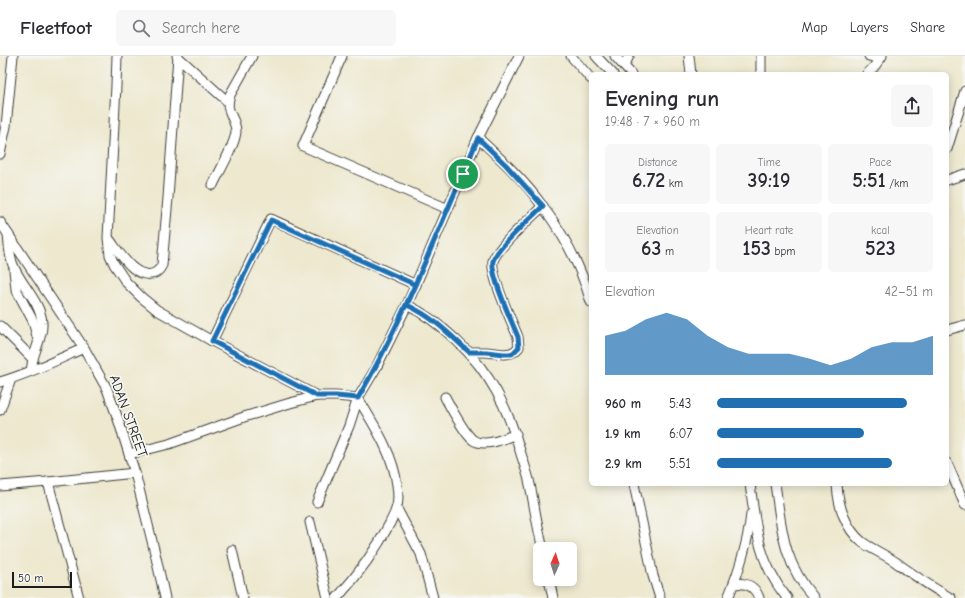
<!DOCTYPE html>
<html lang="en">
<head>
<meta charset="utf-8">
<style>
	body { margin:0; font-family:"Comic Neue",sans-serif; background:#f7f7f7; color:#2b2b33; height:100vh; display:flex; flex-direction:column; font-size:15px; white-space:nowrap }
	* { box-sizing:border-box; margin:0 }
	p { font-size:13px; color:#7c7c81 }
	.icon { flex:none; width:22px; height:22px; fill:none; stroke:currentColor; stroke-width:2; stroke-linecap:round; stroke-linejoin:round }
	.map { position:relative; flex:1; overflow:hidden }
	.sheet { position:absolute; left:589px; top:16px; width:360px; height:414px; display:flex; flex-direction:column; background:#fff; border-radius:6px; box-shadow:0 2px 10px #0003 }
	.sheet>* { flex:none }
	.needle { width:26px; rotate:3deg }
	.controls { position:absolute; left:533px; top:486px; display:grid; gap:8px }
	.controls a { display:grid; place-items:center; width:44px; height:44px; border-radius:6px; background:#fff; box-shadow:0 2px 10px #0003; font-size:20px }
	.scale { position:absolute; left:12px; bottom:10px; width:60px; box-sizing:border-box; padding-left:4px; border:2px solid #1c1c1c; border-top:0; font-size:11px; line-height:14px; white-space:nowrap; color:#1c1c1c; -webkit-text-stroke:3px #f6f6f2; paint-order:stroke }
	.pin { position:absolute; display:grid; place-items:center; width:34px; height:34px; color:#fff; margin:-17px; border:2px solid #fff; border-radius:50%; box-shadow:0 1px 4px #0007 }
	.round { display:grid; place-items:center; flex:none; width:42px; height:42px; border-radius:6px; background:#f7f7f7 }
	.summary { display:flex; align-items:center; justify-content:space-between; height:68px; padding:0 16px }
	h1 { font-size:22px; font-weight:600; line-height:30px }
	.figures { display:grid; grid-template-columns:repeat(3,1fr); gap:6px; height:68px; padding:4px 16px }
	.figures div { display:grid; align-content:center; border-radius:6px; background:#f7f7f7; text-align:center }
	.figures b { font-size:20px; font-weight:600 }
	.figures small { font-size:11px; font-weight:400 }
	.figures p { font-size:11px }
	.chart { height:112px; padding:8px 16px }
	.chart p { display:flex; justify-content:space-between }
	.chart svg { width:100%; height:72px; margin-top:4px; fill:#1f6fb2; opacity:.7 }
	ul { padding:0 16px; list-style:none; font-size:13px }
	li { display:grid; grid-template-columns:64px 48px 1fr; align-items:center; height:30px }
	li i { height:10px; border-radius:5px; background:#1f6fb2 }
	header { display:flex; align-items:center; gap:24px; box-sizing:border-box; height:56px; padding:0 20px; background:#fff; border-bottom:1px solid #e1e1e2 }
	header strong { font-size:19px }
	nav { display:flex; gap:22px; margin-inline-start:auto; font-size:14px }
	.search { width:280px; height:36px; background:#f7f7f7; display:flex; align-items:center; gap:10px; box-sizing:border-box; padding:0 14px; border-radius:6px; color:#7c7c81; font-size:15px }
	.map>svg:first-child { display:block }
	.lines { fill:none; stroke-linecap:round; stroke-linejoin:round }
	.minor-casing { stroke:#3b3b37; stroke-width:11 }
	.minor { stroke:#fff; stroke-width:9 }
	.route-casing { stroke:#fff; stroke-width:8 }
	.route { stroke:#1f6fb2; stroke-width:5 }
	.labels { text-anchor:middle; stroke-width:3.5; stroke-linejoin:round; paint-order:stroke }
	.street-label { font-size:14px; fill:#1c1c1c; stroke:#f6f6f2 }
</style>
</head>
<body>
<header>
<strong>Fleetfoot</strong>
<div class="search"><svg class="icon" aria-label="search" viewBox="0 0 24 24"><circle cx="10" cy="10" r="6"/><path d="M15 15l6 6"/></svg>Search here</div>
<nav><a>Map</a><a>Layers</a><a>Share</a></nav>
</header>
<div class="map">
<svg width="965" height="542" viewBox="0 0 965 542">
	<rect width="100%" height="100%" fill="#f6f6f2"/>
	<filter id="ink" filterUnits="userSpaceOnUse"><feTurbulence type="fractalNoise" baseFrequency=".025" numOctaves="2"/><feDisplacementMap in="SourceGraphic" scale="8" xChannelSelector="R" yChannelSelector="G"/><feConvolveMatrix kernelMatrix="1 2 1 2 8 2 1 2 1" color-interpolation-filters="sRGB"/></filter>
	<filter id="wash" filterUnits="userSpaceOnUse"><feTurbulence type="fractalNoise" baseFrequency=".012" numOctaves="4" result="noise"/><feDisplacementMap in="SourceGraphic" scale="16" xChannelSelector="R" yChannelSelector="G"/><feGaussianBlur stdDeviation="0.9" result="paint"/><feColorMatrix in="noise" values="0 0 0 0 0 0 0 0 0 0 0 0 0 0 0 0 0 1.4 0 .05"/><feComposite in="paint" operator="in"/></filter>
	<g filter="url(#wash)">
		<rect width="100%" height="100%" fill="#ede8ce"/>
	</g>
	<g filter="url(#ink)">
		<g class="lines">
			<!-- minor casing -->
			<g class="minor-casing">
				<g id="minor">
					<path d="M 117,0 L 116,30 L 108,182 L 110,199 L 114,208 L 126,226 L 141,241 L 157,254 L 212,285 L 317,340"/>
					<path d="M 177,0 L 228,46"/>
					<path d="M 342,0 L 303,90 L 448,153"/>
					<path d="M 571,0 L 591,23"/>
					<path d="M 596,0 L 613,18"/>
					<path d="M 615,0 L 631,18"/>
					<path d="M 689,0 L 691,18"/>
					<path d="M 761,0 L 761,18"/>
					<path d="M 869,0 L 880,3"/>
					<path d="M 624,10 L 629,0"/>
					<path d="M 867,18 L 874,11 L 882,0"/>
					<path d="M 478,82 C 501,103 525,125 543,151 C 565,180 581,211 591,246"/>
					<path d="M 947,93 L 965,35"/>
					<path d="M 0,98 L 6,70 L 13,0"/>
					<path d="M 947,124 L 965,118"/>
					<path d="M 213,129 C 219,116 236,87 236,75 C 235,59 224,57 230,39 L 252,0"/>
					<path d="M 0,166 L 84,292 L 107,333 L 118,363 L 135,417 L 155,497 L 165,542"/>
					<path d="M 8,178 C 9,188 9,199 13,209 C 20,228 41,246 42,267 C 43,279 36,291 33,303 C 32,307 32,311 31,315"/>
					<path d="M 109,183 C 116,192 125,206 133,212 C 143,220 156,222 162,209 L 168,142 L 178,0"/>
					<path d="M 14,214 L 16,233 L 33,265 L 38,284"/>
					<path d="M 407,249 C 426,258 441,270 456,284 C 491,317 508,352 521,398 C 524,407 527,416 529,424 C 534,447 537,470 543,493"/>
					<path d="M 0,270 L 33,303"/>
					<path d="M 947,274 L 965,269"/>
					<path d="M 212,285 L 271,163 L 416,229"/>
					<path d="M 469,296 L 486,296 L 504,298 L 511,297 L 515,295 L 519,291 L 518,281 C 512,266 490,219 493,205 C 497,191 532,161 543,150"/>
					<path d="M 0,326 C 29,318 57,304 84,292"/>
					<path d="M 445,341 C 451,352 464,377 473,384 C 476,386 481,387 485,387 C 496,387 506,382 516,378"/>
					<path d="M 0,354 L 11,323"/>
					<path d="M 129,398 L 169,388 L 244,361 L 290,347 L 317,340 L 336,340 L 358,342 C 374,369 393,397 397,429 C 398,436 399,446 396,453 C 395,458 392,462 390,467 C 376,494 357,520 337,542"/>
					<path d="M 947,407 L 965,449"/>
					<path d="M 48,426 L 79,542"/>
					<path d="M 634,428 L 653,520 L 660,542"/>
					<path d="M 750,428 C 756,472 758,506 787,542"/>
					<path d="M 775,428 C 782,473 782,505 814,542"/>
					<path d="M 837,428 C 838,449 845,472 862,486 C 873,494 886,499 897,507 C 914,519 932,532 951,542"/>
					<path d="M 0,430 L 48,426 L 135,417"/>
					<path d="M 317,446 L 349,370 L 358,342 L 376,312 L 407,249 L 478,82 L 519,0"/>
					<path d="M 397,453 L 421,498 L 433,542"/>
					<path d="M 310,466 L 328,542"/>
					<path d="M 232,494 L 243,542"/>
					<path d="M 549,523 L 553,542"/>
					<path d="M 734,528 C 746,526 755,530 759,542"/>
					<path d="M 728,542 C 739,515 748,487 751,458"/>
				</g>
			</g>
			<!-- minor -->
			<use href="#minor" class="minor"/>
		</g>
	</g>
	<g class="lines" filter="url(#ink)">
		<!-- route casing -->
		<g class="route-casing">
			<path id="route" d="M 463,118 C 430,193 400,271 358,342 L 336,340 L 317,340 L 212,285 L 271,164 L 416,229 L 407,249 C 433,261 448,277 469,296 L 486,296 L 504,298 L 512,298 L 519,291 L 518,281 C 512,266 490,219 493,205 C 497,191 532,161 543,150 L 506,109 L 478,82 L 463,118"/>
		</g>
		<!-- route -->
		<use href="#route" class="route"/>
	</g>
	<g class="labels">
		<!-- street labels -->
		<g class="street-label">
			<text transform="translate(129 360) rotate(70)" y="5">ADAN STREET</text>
		</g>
	</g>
</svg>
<div class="controls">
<a><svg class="needle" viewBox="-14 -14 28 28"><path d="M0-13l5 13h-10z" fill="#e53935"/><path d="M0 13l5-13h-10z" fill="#7c7c81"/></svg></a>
</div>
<div class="scale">50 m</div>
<div class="pin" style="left:463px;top:118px;background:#1e9e55"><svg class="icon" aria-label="arrive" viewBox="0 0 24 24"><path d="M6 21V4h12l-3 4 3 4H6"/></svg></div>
<section class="sheet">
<div class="summary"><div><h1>Evening run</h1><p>19:48 · 7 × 960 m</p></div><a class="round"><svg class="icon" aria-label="share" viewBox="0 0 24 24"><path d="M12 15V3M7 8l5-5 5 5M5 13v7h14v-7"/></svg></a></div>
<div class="figures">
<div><p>Distance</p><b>6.72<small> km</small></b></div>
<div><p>Time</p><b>39:19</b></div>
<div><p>Pace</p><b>5:51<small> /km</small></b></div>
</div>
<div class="figures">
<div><p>Elevation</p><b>63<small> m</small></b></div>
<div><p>Heart rate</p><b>153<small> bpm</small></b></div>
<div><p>kcal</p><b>523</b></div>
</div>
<div class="chart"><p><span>Elevation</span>42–51 m</p>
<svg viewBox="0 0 160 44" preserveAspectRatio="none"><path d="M0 44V20L10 17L20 10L30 6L40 10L50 20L60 27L70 31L80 31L90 31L100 34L110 38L120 34L130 27L140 24L150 24L160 20V44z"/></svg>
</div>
<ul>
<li><b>960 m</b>5:43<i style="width:88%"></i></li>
<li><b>1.9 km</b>6:07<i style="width:68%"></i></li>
<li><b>2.9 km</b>5:51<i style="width:81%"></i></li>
</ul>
</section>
</div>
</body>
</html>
